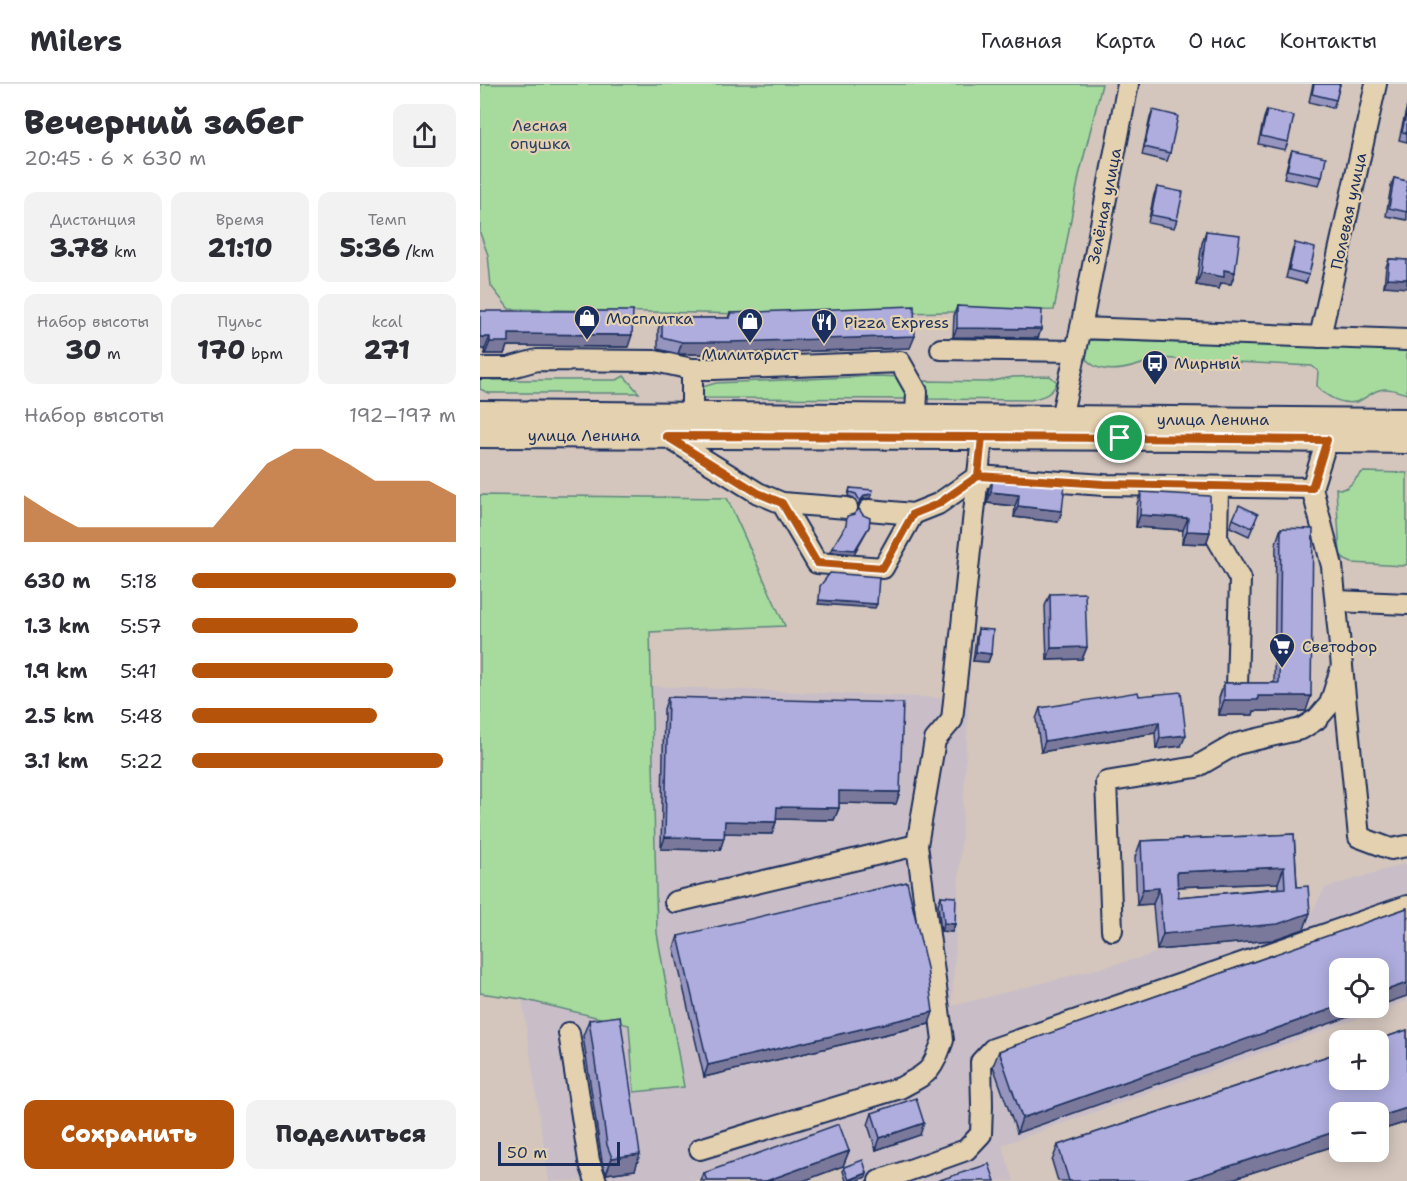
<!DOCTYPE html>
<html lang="ru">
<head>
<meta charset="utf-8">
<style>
	body { margin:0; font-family:"Shantell Sans",sans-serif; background:#f2f2f3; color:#2b2b33; height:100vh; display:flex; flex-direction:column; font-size:22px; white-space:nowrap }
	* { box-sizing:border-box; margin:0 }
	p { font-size:20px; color:#7c7c81 }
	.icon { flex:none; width:33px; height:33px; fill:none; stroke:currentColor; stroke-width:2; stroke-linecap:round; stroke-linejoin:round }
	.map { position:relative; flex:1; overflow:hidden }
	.drawer { display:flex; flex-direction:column; background:#fff; width:480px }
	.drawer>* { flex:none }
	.controls { position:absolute; left:849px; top:874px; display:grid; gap:12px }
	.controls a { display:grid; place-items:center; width:60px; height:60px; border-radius:12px; background:#fff; box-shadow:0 3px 15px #0003; font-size:30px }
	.scale { position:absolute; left:18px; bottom:15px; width:122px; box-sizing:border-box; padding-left:6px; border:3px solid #1b2f5e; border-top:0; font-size:16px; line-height:21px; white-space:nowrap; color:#1b2f5e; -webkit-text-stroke:4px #e4d1af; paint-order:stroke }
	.pin { position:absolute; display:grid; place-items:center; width:51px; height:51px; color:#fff; margin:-26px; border:3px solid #fff; border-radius:50%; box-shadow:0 2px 6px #0007 }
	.round { display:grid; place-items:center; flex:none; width:63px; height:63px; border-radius:12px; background:#f2f2f3 }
	.headline { display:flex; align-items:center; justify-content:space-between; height:102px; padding:0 24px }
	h1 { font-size:33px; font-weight:800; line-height:45px }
	.metrics { display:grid; grid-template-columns:repeat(3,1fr); gap:9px; height:102px; padding:6px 24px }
	.metrics div { display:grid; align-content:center; border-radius:12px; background:#f2f2f3; text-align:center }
	.metrics b { font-size:26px; font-weight:800 }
	.metrics small { font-size:16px; font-weight:400 }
	.metrics p { font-size:16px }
	.chart { height:168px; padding:12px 24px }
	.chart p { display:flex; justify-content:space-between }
	.chart svg { width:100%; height:108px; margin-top:6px; fill:#b45309; opacity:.7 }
	.button { display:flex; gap:12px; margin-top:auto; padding:12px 24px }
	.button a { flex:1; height:69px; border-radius:12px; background:#b45309; color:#fff; font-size:24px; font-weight:800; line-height:69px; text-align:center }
	.button a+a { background:#f2f2f3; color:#2b2b33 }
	ul { padding:0 24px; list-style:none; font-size:20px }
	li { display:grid; grid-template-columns:96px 72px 1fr; align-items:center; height:45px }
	li i { height:15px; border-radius:8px; background:#b45309 }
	header { display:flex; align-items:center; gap:36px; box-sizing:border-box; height:84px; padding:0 30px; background:#fff; border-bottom:2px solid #e1e1e2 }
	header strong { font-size:28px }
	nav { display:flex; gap:33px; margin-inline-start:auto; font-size:21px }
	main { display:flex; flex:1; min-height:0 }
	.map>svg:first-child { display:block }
	.built { fill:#c9bec7; fill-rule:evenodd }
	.green { fill:#a6db9d; stroke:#60857e; stroke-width:1.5 }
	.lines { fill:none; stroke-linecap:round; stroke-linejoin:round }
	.minor-casing { stroke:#1b2f5e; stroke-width:24 }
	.major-casing { stroke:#1b2f5e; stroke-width:28 }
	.minor { stroke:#e4d1af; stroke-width:20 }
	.major { stroke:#e4d1af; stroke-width:24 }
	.wall { fill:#9695bf; stroke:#1b2f5e; stroke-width:1.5; fill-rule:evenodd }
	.shaded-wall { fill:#7a799b; stroke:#1b2f5e; stroke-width:1.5 }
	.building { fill:#aeadde; stroke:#1b2f5e; stroke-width:1.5; fill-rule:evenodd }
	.route-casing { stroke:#fff; stroke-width:12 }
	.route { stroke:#b45309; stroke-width:8 }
	.labels { text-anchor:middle; stroke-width:4.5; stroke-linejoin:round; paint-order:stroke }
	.park-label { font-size:16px; fill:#294064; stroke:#e4d1af }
	.street-label { font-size:16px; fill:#1b2f5e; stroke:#e4d1af }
	.poi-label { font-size:16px; fill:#1b2f5e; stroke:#e4d1af; text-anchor:start }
</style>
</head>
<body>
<header>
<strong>Milers</strong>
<nav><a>Главная</a><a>Карта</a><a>О нас</a><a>Контакты</a></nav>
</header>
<main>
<section class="drawer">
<div class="headline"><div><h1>Вечерний забег</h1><p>20:45 · 6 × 630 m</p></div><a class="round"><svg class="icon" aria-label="share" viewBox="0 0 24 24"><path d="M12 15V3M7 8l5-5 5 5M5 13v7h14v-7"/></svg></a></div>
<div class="metrics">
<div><p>Дистанция</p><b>3.78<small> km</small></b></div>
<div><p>Время</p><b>21:10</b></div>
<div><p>Темп</p><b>5:36<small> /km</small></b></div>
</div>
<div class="metrics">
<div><p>Набор высоты</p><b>30<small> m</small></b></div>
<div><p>Пульс</p><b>170<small> bpm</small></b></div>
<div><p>kcal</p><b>271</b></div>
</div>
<div class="chart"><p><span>Набор высоты</span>192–197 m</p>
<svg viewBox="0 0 160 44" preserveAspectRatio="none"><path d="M0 44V25L10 32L20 38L30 38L40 38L50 38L60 38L70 38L80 25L90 12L100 6L110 6L120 12L130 19L140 19L150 19L160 25V44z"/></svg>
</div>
<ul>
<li><b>630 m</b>5:18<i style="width:100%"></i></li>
<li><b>1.3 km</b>5:57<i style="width:63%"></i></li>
<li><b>1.9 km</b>5:41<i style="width:76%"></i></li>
<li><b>2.5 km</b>5:48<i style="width:70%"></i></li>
<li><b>3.1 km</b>5:22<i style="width:95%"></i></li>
</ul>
<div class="button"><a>Сохранить</a><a>Поделиться</a></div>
</section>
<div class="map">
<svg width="927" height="1097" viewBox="0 0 927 1097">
	<rect width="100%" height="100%" fill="#d4c6bd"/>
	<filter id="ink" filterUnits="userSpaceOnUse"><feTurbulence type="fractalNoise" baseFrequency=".0167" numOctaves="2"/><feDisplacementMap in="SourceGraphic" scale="12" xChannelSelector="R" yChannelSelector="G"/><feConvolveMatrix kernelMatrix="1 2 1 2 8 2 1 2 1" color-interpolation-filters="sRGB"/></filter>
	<g filter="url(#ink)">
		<!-- built -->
		<path class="built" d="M 171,602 L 489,615 L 472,922 L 667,872 L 684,864 L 820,849 L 845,804 L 927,779 L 927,917 L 522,1061 L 534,1097 L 365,1097 L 359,1080 L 366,1077 L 354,1044 L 212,1097 L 69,1097 L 42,915 L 150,941 L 204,1003 L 177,849 ZM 860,885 L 898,885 L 898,924 L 860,924 Z"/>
		<!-- green -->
		<g class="green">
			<path d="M 0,0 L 622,0 L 599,92 L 574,226 L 320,231 L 29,225 L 11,202 L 8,171 L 0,149 Z"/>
			<path d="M 610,256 L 927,265 L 927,310 C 920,308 911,304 904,305 C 893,306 888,313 879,317 C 865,323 846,313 837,302 L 838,287 L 832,282 L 677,274 C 654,284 615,297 602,268 Z"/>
			<path d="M 0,292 L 10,292 L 12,296 L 137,296 L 144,292 L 159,309 L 9,309 L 0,305 Z"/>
			<path d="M 396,292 L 423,293 L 428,315 L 221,314 L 219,304 L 236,299 Z"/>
			<path d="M 570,292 L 577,298 C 572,311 563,313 550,316 L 448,315 L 445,297 L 507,298 L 533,293 Z"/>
			<path d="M 883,388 L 927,389 L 927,480 L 923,482 L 872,479 L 865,476 L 860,470 L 856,404 C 870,409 873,394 883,388 Z"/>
			<path d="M 0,411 L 247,414 L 305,542 L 170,548 L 177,849 L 204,1003 L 154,1008 L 149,941 L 42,915 L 0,909 Z"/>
		</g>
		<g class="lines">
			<!-- minor casing -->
			<g class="minor-casing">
				<g id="minor">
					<path d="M 601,244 L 648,0"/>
					<path d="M 840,253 L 896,0"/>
					<path d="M 461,265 L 595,267"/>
					<path d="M 0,284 L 28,284 L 57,276 L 175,277 L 212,285 L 234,285 L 420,278 L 437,308 L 436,332"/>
					<path d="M 212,330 L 212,285"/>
					<path d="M 581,334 L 601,244 L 927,256"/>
					<path d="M 186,352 L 278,409 L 302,419 L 367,424"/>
					<path d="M 738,403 L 737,454 L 760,495 L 757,603"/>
					<path d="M 832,404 L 852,482 L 879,753 L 911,765 L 927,762"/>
					<path d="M 302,419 L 337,479 L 403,484 L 433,430"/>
					<path d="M 389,426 L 433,430 L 458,420 L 498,392 L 624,401 L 832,404 L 847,356"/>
					<path d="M 856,517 L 927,520"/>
					<path d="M 195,818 L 437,761"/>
					<path d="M 632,846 L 626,698 L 716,683 L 756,660 L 821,645 L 837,635 L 850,620 L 862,582"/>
					<path d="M 89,949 L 109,1077 L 116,1097"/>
					<path d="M 220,1065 L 420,1004 C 450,988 451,989 463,956 L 437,761 L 455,656 L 472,636 L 502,353"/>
					<path d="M 399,1097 L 486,1066 L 501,1050 L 502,1022 L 501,978 L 513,965 L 927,822"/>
				</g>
			</g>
			<!-- major casing -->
			<g class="major-casing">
				<g id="major">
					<path d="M 0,329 L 927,337"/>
					<path d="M 0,351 L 723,354 L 927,357"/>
				</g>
			</g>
			<!-- minor -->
			<use href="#minor" class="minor"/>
			<!-- major -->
			<use href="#major" class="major"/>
		</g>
		<!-- wall -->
		<g class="wall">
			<path d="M 833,0 L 860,0 L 856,16 L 853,24 L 829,18 Z"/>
			<path d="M 927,22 L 927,58 L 919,56 Z"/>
			<path d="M 673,26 L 690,69 L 687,77 L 662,71 L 670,34 Z"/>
			<path d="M 787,26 L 808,58 L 805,66 L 778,60 L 784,34 Z"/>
			<path d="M 812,66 L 842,93 L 839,101 L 804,94 L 809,74 Z"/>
			<path d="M 914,94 L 927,97 L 927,136 L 906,132 L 911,102 Z"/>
			<path d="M 677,103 L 697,136 L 694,144 L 668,139 L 674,111 Z"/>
			<path d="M 726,147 L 755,188 L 751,200 L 741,199 L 739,205 L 716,201 L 722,159 Z"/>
			<path d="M 815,159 L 829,191 L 826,199 L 806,194 L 812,168 Z"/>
			<path d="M 909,175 L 927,176 L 904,202 L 906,183 Z"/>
			<path d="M 477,222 L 561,245 L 558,254 L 473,253 L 474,232 Z"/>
			<path d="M 0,227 L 148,263 L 27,262 L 24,270 L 5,270 Z"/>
			<path d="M 250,229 L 430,264 L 246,270 L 198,270 L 178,265 L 178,246 L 182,234 L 248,234 Z"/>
			<path d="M 513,394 L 582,427 L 578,438 L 534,433 L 535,422 L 507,419 L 509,405 Z"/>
			<path d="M 370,404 L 392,410 L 391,414 L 383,415 L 378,421 L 374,414 L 368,412 Z"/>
			<path d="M 661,408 L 730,448 L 726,460 L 702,459 L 703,446 L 656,443 L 657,420 Z"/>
			<path d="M 753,435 L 775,438 L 769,452 L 750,443 Z"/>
			<path d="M 801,444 L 826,627 L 774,627 L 773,631 L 739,631 L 739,614 L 744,599 L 794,599 L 796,459 Z"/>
			<path d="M 570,510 L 607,563 L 602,575 L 567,576 L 565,522 Z"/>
			<path d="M 498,545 L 511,570 L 508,578 L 493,577 L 496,553 Z"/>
			<path d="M 659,612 L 701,662 L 676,665 L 675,649 L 561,668 L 556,635 L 560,624 Z"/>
			<path d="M 188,613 L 416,720 L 359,719 L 359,724 L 354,736 L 296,735 L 296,738 L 292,750 L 245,749 L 240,766 L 181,765 L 184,625 Z"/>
			<path d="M 814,750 L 817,803 L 824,845 L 792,856 L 677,866 L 673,820 L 657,821 L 655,773 L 661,757 ZM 798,799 L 798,804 L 698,813 L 697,803 Z"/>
			<path d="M 461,812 L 475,840 L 472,848 L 461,847 L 458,820 Z"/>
			<path d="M 927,824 L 537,1049 L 513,982 L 519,967 Z"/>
			<path d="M 198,852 L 449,940 L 224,993 L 194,864 Z"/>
			<path d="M 109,936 L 155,1086 L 126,1090 L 122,1077 L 103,952 Z"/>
			<path d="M 927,946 L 927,1038 L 898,1047 L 898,1029 L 860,1029 L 860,1060 L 746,1097 L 578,1097 L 572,1077 L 578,1061 L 860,968 L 860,996 L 898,996 L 898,957 L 894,957 Z"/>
			<path d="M 392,1029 L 440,1051 L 396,1066 L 388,1041 Z"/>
			<path d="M 369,1067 L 363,1082 L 323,1097 L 221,1097 L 224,1089 Z"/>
			<path d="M 364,1083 L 387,1089 L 386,1093 L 376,1097 L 366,1097 L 363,1087 Z"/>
		</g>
		<!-- shaded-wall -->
		<g class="shaded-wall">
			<path d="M 744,186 L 755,188 L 751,200 L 741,199 L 739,205 L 716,201 L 721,189 Z"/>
			<path d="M 907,194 L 927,195 L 927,204 L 904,202 Z"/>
			<path d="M 477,244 L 561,245 L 558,254 L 473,253 Z"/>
			<path d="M 29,250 L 152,251 L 148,263 L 27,262 L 24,270 L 5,270 L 10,258 Z"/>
			<path d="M 435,252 L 430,264 L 246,270 L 198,270 L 202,258 Z"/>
			<path d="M 0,253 L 10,253 L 5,265 L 0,265 Z"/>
			<path d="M 511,408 L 539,411 L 535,422 L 507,419 Z"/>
			<path d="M 392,410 L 391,414 L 383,415 L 378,421 L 380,417 L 385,411 Z"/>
			<path d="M 538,422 L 582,427 L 578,438 L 534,433 Z"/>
			<path d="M 660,431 L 708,434 L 703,446 L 656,443 Z"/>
			<path d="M 389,443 L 374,470 L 350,468 L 352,464 Z"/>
			<path d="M 707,447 L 730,448 L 726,460 L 702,459 Z"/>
			<path d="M 339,516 L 397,520 L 395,524 L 338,520 Z"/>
			<path d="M 607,563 L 602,575 L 567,576 L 571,564 Z"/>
			<path d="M 496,568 L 511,570 L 508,578 L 493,577 Z"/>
			<path d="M 778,612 L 831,612 L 826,627 L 774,627 L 773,631 L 739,631 L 744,616 Z"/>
			<path d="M 679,638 L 675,649 L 561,668 L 565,657 Z"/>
			<path d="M 706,651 L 701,662 L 676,665 L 680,654 Z"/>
			<path d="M 359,707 L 420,708 L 416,720 L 355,719 Z"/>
			<path d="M 297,723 L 359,724 L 354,736 L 292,735 Z"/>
			<path d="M 245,737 L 296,738 L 292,750 L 240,749 Z"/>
			<path d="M 185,753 L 244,754 L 240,766 L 181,765 Z"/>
			<path d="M 804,783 L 798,799 L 691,803 L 697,788 Z"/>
			<path d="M 679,804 L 673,820 L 657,821 L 663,805 Z"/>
			<path d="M 830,829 L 824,845 L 792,856 L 677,866 L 683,850 Z"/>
			<path d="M 464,839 L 475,840 L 472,848 L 461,847 Z"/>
			<path d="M 927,899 L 927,912 L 898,922 L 898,909 Z"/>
			<path d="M 860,922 L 860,924 L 894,924 L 537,1049 L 542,1034 Z"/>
			<path d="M 453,928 L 449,940 L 224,993 L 228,981 Z"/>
			<path d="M 927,1024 L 927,1038 L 898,1047 L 898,1033 Z"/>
			<path d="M 444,1039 L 440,1051 L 396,1066 L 400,1054 Z"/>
			<path d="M 860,1046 L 860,1060 L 746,1097 L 704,1097 Z"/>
			<path d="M 369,1067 L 363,1082 L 323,1097 L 286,1097 Z"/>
			<path d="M 160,1070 L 155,1086 L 126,1090 L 132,1074 Z"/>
			<path d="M 387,1089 L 386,1093 L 376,1097 L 369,1097 Z"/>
		</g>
		<!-- building -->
		<g class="building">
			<path d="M 834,0 L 860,0 L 856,16 L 832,10 Z"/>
			<path d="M 673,26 L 698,32 L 690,69 L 664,63 Z"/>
			<path d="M 787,26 L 814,32 L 808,58 L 781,52 Z"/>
			<path d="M 927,26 L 927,49 L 922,48 Z"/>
			<path d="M 812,66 L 846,73 L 842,93 L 807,86 Z"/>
			<path d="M 914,94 L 927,97 L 927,128 L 909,124 Z"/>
			<path d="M 677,103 L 703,108 L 697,136 L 671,131 Z"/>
			<path d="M 726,147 L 760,151 L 755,188 L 744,186 L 744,193 L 721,189 Z"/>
			<path d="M 815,159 L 835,164 L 829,191 L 809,186 Z"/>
			<path d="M 909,175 L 927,176 L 927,195 L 907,194 Z"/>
			<path d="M 434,222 L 435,252 L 251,258 L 202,258 L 182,253 L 182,234 L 250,234 L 250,229 Z"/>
			<path d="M 477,222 L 562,226 L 561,245 L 477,244 Z"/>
			<path d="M 0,227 L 153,227 L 152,251 L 29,250 L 29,258 L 10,258 L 10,253 L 0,253 Z"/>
			<path d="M 513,394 L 585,399 L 582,427 L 538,422 L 539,411 L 511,408 Z"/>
			<path d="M 370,404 L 393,406 L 392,410 L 385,411 L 380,417 L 376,410 L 369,408 Z"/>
			<path d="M 661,408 L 730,412 L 730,448 L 707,447 L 708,434 L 660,431 Z"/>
			<path d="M 759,421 L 778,430 L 772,444 L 753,435 Z"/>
			<path d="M 379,425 L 383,431 L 390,434 L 389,443 L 375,466 L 352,464 L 366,441 L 367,432 L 374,430 Z"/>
			<path d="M 801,444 L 833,445 L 831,612 L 778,612 L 778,616 L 744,616 L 744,599 L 799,599 Z"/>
			<path d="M 350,489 L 399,493 L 397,520 L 339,516 L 340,502 Z"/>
			<path d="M 605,509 L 607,563 L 571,564 L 570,510 Z"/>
			<path d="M 498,545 L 513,546 L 511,570 L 496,568 Z"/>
			<path d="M 658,608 L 659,612 L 701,608 L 706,651 L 680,654 L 679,638 L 565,657 L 560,624 Z"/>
			<path d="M 188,613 L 423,619 L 420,708 L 359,707 L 359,724 L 297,723 L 296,738 L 245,737 L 244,754 L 185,753 Z"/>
			<path d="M 814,750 L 817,803 L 828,802 L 830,829 L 798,840 L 683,850 L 679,804 L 663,805 L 661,757 ZM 804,783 L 805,804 L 698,813 L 697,788 Z"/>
			<path d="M 427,798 L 447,884 L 453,928 L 228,981 L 198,852 Z"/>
			<path d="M 461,812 L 476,813 L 475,840 L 464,839 Z"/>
			<path d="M 927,824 L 927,899 L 898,909 L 898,885 L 860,885 L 860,922 L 542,1034 L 519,967 Z"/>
			<path d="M 140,932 L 160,1070 L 132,1074 L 127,1061 L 109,936 Z"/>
			<path d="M 927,946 L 927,1024 L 898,1033 L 898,1029 L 860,1029 L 860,1046 L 704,1097 L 589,1097 L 578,1061 L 860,968 L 860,996 L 898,996 L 898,957 L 894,957 Z"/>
			<path d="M 436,1014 L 444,1039 L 400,1054 L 392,1029 Z"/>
			<path d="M 359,1040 L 369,1067 L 286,1097 L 227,1097 L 224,1089 Z"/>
			<path d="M 383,1076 L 387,1089 L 369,1096 L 364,1083 Z"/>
			<path d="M 509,1080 L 515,1097 L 457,1097 Z"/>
		</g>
	</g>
	<g class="lines" filter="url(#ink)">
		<!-- route casing -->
		<g class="route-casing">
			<path id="route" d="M 640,354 L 502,353 L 498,392 L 458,420 L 433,430 L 403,484 L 337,479 L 302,419 L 278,409 L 186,352 L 502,353 L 498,392 L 624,400 L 832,404 L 847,356 L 640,354"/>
		</g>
		<!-- route -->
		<use href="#route" class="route"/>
	</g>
	<!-- icons -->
	<defs>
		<g id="shop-pin" transform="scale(1.35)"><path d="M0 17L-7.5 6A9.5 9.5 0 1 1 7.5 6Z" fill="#1b2f5e" stroke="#e4d1af"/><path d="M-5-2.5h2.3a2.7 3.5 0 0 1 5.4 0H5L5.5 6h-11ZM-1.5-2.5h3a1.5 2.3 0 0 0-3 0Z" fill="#fff"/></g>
		<g id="restaurant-pin" transform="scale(1.35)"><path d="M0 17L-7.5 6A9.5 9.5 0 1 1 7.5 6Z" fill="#1b2f5e" stroke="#e4d1af"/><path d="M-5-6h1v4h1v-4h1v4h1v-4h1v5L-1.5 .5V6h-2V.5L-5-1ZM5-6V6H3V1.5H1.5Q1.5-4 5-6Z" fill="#fff"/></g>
		<g id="bus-pin" transform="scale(1.35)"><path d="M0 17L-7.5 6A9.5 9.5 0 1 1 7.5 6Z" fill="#1b2f5e" stroke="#e4d1af"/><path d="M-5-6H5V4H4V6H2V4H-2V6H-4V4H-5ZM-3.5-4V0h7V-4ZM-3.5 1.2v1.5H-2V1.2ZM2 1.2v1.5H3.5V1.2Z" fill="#fff"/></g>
		<g id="supermarket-pin" transform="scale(1.35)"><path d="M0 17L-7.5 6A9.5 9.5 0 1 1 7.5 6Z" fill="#1b2f5e" stroke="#e4d1af"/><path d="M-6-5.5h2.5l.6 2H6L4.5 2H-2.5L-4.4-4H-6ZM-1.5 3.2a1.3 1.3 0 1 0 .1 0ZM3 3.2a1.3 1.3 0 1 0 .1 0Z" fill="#fff"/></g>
	</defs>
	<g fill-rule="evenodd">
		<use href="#shop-pin" x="107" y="234"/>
		<use href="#shop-pin" x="270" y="237"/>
		<use href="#restaurant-pin" x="344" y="238"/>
		<use href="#bus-pin" x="675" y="279"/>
		<use href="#supermarket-pin" x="802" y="562"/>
	</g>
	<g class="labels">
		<!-- park labels -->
		<g class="park-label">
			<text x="60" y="47">Лесная<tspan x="60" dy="18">опушка</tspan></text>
		</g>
		<!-- street labels -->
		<g class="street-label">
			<text transform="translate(624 122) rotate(-79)" y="6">Зелёная улица</text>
			<text transform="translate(868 127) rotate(-78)" y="6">Полевая улица</text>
			<text x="733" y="341">улица Ленина</text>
			<text x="104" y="357">улица Ленина</text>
		</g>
		<!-- poi labels -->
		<g class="poi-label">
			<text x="126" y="240">Мосплитка</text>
			<text x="364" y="244">Pizza Express</text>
			<text x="270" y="276" text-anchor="middle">Милитарист</text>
			<text x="694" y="285">Мирный</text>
			<text x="822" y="568">Светофор</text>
		</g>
	</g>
</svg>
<div class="controls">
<a><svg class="icon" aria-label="locate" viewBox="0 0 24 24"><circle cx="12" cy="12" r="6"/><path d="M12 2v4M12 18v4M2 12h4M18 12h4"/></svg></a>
<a>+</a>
<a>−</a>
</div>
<div class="scale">50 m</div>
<div class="pin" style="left:640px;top:354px;background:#1e9e55"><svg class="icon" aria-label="arrive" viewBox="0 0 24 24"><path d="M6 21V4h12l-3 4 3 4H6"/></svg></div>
</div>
</main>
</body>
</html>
